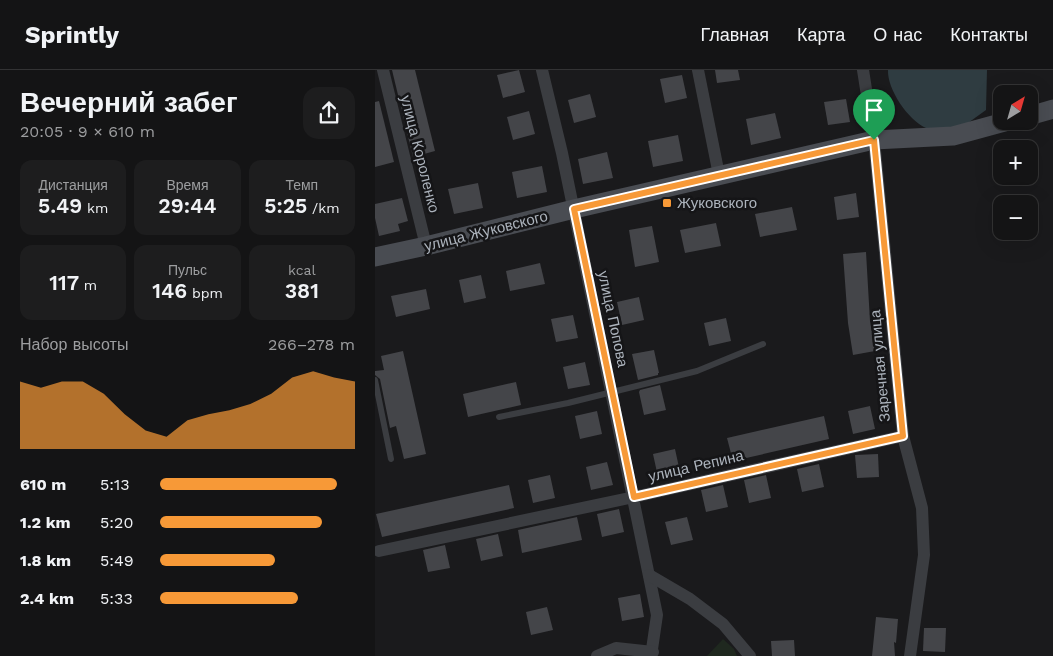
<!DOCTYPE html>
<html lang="ru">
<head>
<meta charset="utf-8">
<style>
	body { margin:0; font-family:"Work Sans",sans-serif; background:#1d1d1e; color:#f1f3f6; height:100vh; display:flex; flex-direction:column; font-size:19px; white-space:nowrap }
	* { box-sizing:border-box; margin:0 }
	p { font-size:16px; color:#9d9ea0 }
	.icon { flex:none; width:28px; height:28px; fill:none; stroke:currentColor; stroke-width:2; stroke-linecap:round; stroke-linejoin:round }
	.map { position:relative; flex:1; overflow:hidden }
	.sheet { display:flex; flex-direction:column; background:#141415; width:375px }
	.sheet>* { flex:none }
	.needle { width:32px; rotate:37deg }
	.buttons { position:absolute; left:618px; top:15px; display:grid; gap:10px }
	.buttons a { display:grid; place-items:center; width:45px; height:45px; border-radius:10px; background:#141415; box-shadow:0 5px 20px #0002,0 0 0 1px #333334; font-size:25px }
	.pin { position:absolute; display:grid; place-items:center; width:42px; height:42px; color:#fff; margin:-51px -21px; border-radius:50% 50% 50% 0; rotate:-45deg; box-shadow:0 0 5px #0007 }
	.pin .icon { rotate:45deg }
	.round { display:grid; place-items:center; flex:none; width:52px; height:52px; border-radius:15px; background:#1d1d1e }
	.head { display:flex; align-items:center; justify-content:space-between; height:85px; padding:0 20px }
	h1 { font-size:28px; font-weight:600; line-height:38px }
	.metrics { display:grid; grid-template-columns:repeat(3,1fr); gap:8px; height:85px; padding:5px 20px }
	.metrics div { display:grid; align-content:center; border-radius:12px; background:#1d1d1e; text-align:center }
	.metrics b { font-size:21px; font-weight:600 }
	.metrics small { font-size:14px; font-weight:400 }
	.metrics p { font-size:14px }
	.chart { height:140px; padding:10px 20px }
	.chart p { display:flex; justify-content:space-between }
	.chart svg { width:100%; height:90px; margin-top:5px; fill:#f79937; opacity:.7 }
	ul { padding:0 20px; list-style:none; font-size:16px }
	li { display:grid; grid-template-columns:80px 60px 1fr; align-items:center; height:38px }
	li i { height:12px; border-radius:6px; background:#f79937 }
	header { display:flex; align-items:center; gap:30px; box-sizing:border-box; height:70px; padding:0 25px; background:#141415; border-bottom:1px solid #333334 }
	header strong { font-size:24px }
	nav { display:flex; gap:28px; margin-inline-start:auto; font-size:18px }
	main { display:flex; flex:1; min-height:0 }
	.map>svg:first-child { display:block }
	.green { fill:#1f281f }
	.water { fill:#2f3c41 }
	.building { fill:#444549 }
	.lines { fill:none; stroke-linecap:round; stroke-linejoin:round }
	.lane { stroke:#3b3d41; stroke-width:6 }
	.street { stroke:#3b3d41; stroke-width:12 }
	.secondary { stroke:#494c52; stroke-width:19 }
	.route-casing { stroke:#fff; stroke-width:10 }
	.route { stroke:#f79937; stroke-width:6 }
	.poi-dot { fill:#f79937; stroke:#151517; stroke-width:2 }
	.labels { text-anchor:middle; stroke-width:5; stroke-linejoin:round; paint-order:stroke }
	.street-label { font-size:15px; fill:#acb3bc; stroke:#151517 }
	.poi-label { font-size:15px; fill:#acb3bc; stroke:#151517; text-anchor:start }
</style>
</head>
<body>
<header>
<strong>Sprintly</strong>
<nav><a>Главная</a><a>Карта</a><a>О нас</a><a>Контакты</a></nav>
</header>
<main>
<section class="sheet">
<div class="head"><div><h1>Вечерний забег</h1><p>20:05 · 9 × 610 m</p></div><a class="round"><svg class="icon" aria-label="share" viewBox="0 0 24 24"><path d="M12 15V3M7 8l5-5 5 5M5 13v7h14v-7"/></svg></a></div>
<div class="metrics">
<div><p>Дистанция</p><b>5.49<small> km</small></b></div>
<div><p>Время</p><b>29:44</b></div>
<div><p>Темп</p><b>5:25<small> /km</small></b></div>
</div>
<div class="metrics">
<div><b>117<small> m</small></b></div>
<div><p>Пульс</p><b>146<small> bpm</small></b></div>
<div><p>kcal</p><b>381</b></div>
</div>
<div class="chart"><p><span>Набор высоты</span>266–278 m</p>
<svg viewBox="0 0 160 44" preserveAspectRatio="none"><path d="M0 44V11L10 14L20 11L30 11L40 17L50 27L60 35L70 38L80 30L90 27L100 25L110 22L120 17L130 9L140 6L150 9L160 11V44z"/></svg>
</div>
<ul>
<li><b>610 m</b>5:13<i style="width:91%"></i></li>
<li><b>1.2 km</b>5:20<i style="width:83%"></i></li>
<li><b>1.8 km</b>5:49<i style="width:59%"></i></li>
<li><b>2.4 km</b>5:33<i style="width:71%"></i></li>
</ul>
</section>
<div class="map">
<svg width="678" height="586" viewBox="0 0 678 586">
	<rect width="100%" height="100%" fill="#1a1a1c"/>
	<!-- green -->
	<path class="green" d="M 348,569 L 359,579 L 362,586 L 332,586 Z"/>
	<!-- water -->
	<path class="water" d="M 513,0 L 612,0 L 611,40 L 579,63 C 570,61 559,61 551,58 C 533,50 512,19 513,0 Z"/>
	<!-- building -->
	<g class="building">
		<path d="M 17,0 L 40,0 L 60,81 L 38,87 Z"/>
		<path d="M 144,0 L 150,22 L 128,28 L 122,5 Z"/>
		<path d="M 340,0 L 363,0 L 365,10 L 342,13 Z"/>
		<path d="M 307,5 L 312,28 L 290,33 L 285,9 Z"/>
		<path d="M 215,24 L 221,47 L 199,53 L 193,30 Z"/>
		<path d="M 471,29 L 475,52 L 453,55 L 449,32 Z"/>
		<path d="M 4,31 L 19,92 L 0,97 L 0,32 Z"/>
		<path d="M 154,41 L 160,64 L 138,70 L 132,47 Z"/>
		<path d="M 400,43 L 406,68 L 376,75 L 371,49 Z"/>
		<path d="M 303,65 L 308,91 L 278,97 L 273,71 Z"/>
		<path d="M 232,82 L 238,108 L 208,114 L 203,89 Z"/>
		<path d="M 167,96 L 172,122 L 142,128 L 137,102 Z"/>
		<path d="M 103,113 L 108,138 L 79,144 L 73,119 Z"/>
		<path d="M 481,123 L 484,147 L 462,150 L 459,127 Z"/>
		<path d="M 27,128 L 33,151 L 23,154 L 25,161 L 4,166 L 0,148 L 0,134 Z"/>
		<path d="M 417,137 L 422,160 L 385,167 L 380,144 Z"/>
		<path d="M 341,153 L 346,176 L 310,183 L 305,160 Z"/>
		<path d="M 277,156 L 284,192 L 260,197 L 254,160 Z"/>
		<path d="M 491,182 L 495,251 L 500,281 L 478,285 L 473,253 L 468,184 Z"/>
		<path d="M 165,193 L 170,214 L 135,221 L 131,201 Z"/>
		<path d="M 106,205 L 111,228 L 89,233 L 84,210 Z"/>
		<path d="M 51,219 L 55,239 L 21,247 L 16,226 Z"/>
		<path d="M 264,227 L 269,250 L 247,255 L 242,232 Z"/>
		<path d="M 198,245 L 203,268 L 181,272 L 176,249 Z"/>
		<path d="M 351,248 L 356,271 L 334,276 L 329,253 Z"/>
		<path d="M 279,280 L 284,303 L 283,303 L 283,305 L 263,310 L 257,284 Z"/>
		<path d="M 28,281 L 51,384 L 29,389 L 21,356 L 15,358 L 5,309 L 0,305 L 0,301 L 9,300 L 6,286 Z"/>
		<path d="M 210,292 L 215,315 L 193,319 L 188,297 Z"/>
		<path d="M 141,312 L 146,335 L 93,347 L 88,324 Z"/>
		<path d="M 285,315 L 291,340 L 269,345 L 264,322 L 265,320 Z"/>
		<path d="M 495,336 L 500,359 L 478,364 L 473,341 Z"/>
		<path d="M 222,341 L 227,364 L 205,369 L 200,346 Z"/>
		<path d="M 449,346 L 454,369 L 358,391 L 352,368 Z"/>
		<path d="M 300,379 L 305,402 L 283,407 L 278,384 Z"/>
		<path d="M 503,384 L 504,407 L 482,408 L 480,385 Z"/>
		<path d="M 232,392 L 238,415 L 216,420 L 211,397 Z"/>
		<path d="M 444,394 L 449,417 L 427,422 L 422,399 Z"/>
		<path d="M 175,405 L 180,428 L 158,433 L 153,410 Z"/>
		<path d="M 391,405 L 396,428 L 374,433 L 369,410 Z"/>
		<path d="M 134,415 L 139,438 L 7,467 L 1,444 Z"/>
		<path d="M 348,415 L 353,437 L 331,442 L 326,420 Z"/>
		<path d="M 244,439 L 249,462 L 227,467 L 222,444 Z"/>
		<path d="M 202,447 L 207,470 L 147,483 L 143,460 Z"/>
		<path d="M 312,447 L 318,470 L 296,475 L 290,452 Z"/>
		<path d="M 123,464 L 128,486 L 106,491 L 101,469 Z"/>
		<path d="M 70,475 L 75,498 L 53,502 L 48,480 Z"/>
		<path d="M 265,524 L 269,547 L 247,551 L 243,528 Z"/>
		<path d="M 172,537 L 178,560 L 156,565 L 151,542 Z"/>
		<path d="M 501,547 L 523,549 L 521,573 L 519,572 L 520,586 L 497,586 Z"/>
		<path d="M 549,558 L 571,558 L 570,582 L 548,581 Z"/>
		<path d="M 419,570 L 420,586 L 397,586 L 396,571 Z"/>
	</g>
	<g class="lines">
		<!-- lane -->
		<g class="lane">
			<path d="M 0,310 L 16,389"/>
			<path d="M 124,347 L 193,333 L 322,301 L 388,274"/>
		</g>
		<!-- street -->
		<g class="street">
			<path d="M 8,0 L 51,176"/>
			<path d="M 167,0 L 187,83 L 282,545 L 276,586"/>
			<path d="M 323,0 L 344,105"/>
			<path d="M 488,0 L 499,70 L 528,366 L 547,438 L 549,485 L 535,586"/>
			<path d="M 4,481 L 259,427 L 528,366"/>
			<path d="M 274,505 L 315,529 L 348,554 L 375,586"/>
			<path d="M 222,586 L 241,578 L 278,582"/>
		</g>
		<!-- secondary -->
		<g class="secondary">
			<path d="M 654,46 L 678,39"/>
			<path d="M 0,187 L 51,176 L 199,139 L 499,70 L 578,66 L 633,51"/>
		</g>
	</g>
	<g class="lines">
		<!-- route casing -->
		<g class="route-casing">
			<path id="route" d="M 499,70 L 528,366 L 259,427 L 199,139 Z"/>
		</g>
		<!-- route -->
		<use href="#route" class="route"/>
	</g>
	<!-- markers -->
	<rect class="poi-dot" x="287" y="128" width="10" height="10" rx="2.5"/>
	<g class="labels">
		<!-- street labels -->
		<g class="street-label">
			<text transform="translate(45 84) rotate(76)" y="5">улица Короленко</text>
			<text transform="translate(111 161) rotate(-14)" y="5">улица Жуковского</text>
			<text transform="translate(238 249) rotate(78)" y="5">улица Попова</text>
			<text transform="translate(505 296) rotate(-95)" y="5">Заречная улица</text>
			<text transform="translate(321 396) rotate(-13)" y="5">улица Репина</text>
		</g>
		<!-- poi labels -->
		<g class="poi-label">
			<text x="302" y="138">Жуковского</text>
		</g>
	</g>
</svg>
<div class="buttons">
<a><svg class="needle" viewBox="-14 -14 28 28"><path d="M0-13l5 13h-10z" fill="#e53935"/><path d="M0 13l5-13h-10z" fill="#9d9ea0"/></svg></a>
<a>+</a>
<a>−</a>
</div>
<div class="pin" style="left:499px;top:70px;background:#1e9e55"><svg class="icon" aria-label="arrive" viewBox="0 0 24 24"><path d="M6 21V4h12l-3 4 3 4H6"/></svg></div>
</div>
</main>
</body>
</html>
